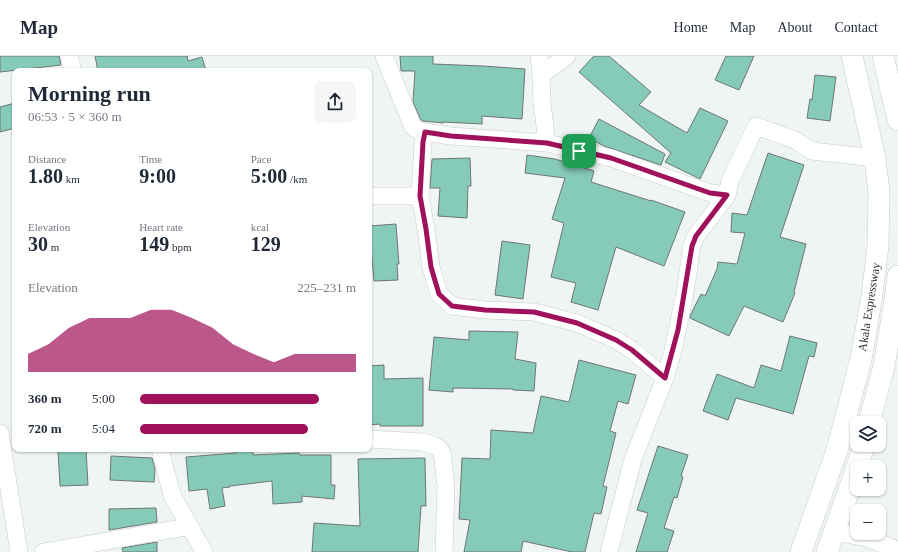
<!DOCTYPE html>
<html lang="en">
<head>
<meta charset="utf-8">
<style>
	body { margin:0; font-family:"Times New Roman",serif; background:#f6f6f7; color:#1f2937; height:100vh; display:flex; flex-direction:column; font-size:15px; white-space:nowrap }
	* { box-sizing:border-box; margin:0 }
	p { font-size:13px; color:#747a83 }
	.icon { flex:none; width:22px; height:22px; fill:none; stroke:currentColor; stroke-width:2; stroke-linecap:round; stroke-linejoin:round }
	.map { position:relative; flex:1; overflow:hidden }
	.drawer { position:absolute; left:12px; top:12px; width:360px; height:384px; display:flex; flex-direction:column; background:#fff; border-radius:8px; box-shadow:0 1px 3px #0004 }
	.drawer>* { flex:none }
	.fabs { position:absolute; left:850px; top:360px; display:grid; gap:8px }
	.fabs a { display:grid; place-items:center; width:36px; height:36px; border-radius:8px; background:#fff; box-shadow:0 1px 3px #0004; font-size:20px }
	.pin { position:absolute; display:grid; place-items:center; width:34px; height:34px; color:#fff; margin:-17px; border-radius:8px; box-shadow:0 2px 6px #0006 }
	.round { display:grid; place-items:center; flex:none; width:42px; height:42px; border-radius:8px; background:#f6f6f7 }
	.overview { display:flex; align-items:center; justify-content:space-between; height:68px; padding:0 16px }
	h1 { font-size:22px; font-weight:600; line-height:30px }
	.figures { display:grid; grid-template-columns:repeat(3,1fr); gap:6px; height:68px; padding:4px 16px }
	.figures div { display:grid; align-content:center }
	.figures b { font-size:20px; font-weight:600 }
	.figures small { font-size:11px; font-weight:400 }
	.figures p { font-size:11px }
	.chart { height:112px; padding:8px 16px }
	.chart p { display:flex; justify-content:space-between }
	.chart svg { width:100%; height:72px; margin-top:4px; fill:#9f115b; opacity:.7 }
	ul { padding:0 16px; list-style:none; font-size:13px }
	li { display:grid; grid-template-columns:64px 48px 1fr; align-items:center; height:30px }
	li i { height:10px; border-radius:5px; background:#9f115b }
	header { display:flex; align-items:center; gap:24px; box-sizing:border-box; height:56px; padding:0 20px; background:#fff; border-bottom:1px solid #e0e1e3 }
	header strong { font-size:19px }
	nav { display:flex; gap:22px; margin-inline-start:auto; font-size:14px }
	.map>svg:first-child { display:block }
	.building { fill:#86cbba; stroke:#6f7573 }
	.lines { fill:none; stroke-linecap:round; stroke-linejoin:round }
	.minor-casing { stroke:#c7cdcb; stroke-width:18 }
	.major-casing { stroke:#c7cdcb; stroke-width:22 }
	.minor { stroke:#fff; stroke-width:17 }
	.major { stroke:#fff; stroke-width:21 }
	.route-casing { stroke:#fff; stroke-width:8 }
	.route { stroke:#9f115b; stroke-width:5 }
	.labels { text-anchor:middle; stroke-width:3; stroke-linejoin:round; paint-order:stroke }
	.street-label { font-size:12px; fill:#2d302f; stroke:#fff }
</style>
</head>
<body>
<header>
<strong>Map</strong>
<nav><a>Home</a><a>Map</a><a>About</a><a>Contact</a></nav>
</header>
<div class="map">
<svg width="898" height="496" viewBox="0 0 898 496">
	<rect width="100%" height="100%" fill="#eff5f3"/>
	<!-- building -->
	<g class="building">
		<path d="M 0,0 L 59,0 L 61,9 L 0,16 Z"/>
		<path d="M 95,0 L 187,0 L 188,5 L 202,1 L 206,15 L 98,15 Z"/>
		<path d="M 400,0 L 433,0 L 433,8 L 483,10 L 525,13 L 522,63 L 482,60 L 482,68 L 443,66 L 443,67 L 423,65 L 421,64 L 413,46 L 415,15 L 401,15 Z"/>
		<path d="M 594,0 L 609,0 L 651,36 L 639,49 L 687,77 L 700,52 L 728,65 L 700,123 L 665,106 L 671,97 L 579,16 Z"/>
		<path d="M 726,0 L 754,0 L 739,34 L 715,24 Z"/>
		<path d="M 815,19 L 836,21 L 830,65 L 807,62 L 810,43 L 812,44 Z"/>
		<path d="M 15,47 L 15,72 L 0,76 L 0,51 Z"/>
		<path d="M 599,63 L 665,98 L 661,109 L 604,90 L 589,82 Z"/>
		<path d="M 768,97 L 804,109 L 780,181 L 806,188 L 794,236 L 795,237 L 783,266 L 744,250 L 729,280 L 690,262 L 690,260 L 701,238 L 705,240 L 717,213 L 718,206 L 737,208 L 745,177 L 731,176 L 732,157 L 747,159 Z"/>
		<path d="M 527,99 L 555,103 L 594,115 L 591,126 L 651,145 L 651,144 L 685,156 L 664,210 L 616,191 L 598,254 L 571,246 L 576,227 L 551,221 L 564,167 L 552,163 L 565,122 L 525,117 Z"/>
		<path d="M 470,102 L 471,130 L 468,130 L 467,162 L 438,160 L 440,132 L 430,132 L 432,103 Z"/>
		<path d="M 396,168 L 399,208 L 397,208 L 398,224 L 374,225 L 369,170 Z"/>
		<path d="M 502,185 L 530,189 L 523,243 L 495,239 Z"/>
		<path d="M 469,275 L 518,276 L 515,303 L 536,307 L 534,335 L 513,334 L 513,333 L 453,332 L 453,336 L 429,334 L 434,281 L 469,284 Z"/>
		<path d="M 790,280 L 817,287 L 814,301 L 809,300 L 793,358 L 736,342 L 728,364 L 703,355 L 717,318 L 754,332 L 761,309 L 781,315 Z"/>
		<path d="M 579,304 L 636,319 L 628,348 L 618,345 L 610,375 L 616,377 L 603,430 L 607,431 L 601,458 L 594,457 L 585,496 L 572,496 L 523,485 L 521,496 L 464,496 L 470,464 L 459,463 L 462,402 L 490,403 L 491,374 L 533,377 L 541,340 L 569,346 Z"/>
		<path d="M 384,309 L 384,323 L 423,322 L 423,370 L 380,370 L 380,368 L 369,369 L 369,310 Z"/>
		<path d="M 658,390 L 688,399 L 681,420 L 683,421 L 677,442 L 674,441 L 664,472 L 674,475 L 667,496 L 636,496 L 648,457 L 637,454 Z"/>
		<path d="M 86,393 L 88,429 L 60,430 L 58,395 Z"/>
		<path d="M 236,393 L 253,393 L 253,399 L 299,397 L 300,399 L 331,399 L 331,429 L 335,429 L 334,443 L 302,440 L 302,446 L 273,448 L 272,425 L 230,430 L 230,431 L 222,432 L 225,450 L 210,453 L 207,433 L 189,435 L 186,401 L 236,397 Z"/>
		<path d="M 111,400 L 152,402 L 155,413 L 154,426 L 110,424 Z"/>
		<path d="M 425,402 L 426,450 L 421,450 L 418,496 L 312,496 L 314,467 L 360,470 L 358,403 Z"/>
		<path d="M 156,452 L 157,466 L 109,474 L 109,453 Z"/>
		<path d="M 157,486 L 157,496 L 123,496 L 122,492 Z"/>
	</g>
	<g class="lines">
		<!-- minor casing -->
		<g class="minor-casing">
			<g id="minor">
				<path d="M 69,0 L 73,15"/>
				<path d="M 384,0 L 413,71 L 419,75 L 451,80 L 547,87 L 611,102 L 710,137 L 727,139 L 730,125 L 756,70 L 795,84 L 812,95 L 875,102"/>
				<path d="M 539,0 L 541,19 L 542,46 L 547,87"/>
				<path d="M 541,19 L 567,0"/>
				<path d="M 369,140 L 420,140 L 423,86 L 425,76"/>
				<path d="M 420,140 L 426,173 L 431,211 L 439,238 L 452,250 L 485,254 L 534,256 L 577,267 L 616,284 L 632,294 L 665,322"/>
				<path d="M 0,377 L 19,496"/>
				<path d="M 369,383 L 423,386 L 433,389 L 439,392 L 442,397 L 446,430 L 444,496"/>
				<path d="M 160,393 L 172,439 L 204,496"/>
				<path d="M 835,476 L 867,482 L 898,494"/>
				<path d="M 43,496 L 187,471 L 189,469"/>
				<path d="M 609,496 L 633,403 L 665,322 L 673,295 L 685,237 L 692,189 L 696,180 L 727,139"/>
			</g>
		</g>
		<!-- major casing -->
		<g class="major-casing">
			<g id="major">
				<path d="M 883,0 L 898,64"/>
				<path d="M 869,367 L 884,310 L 895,245 L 898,220"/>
				<path d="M 857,411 L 864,389"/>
				<path d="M 801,496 L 837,394 L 861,303 L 872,239 L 878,190 L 879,137 L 875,102 L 852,0"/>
				<path d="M 827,496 L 857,411"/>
			</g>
		</g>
		<!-- minor -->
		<use href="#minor" class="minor"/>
		<!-- major -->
		<use href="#major" class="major"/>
	</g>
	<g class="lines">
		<!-- route casing -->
		<g class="route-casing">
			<path id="route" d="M 425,76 L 451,80 L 547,87 L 611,102 L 710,137 L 727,139 L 696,180 L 692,190 L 678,274 L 665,322 L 632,294 L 616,284 L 577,267 L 534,256 L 485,254 L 452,250 L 439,238 L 431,211 L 426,173 L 420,140 L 423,86 Z"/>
		</g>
		<!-- route -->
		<use href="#route" class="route"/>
	</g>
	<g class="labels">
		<!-- street labels -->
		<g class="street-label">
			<text transform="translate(869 251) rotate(-81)" y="4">Akala Expressway</text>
		</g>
	</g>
</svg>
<div class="fabs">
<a><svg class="icon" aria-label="layers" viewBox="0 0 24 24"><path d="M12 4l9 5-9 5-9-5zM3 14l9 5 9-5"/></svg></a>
<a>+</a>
<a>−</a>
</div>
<div class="pin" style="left:579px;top:95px;background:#1e9e55"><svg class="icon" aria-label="arrive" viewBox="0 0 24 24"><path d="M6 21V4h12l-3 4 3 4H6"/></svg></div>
<section class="drawer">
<div class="overview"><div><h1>Morning run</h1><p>06:53 · 5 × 360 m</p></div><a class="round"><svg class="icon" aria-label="share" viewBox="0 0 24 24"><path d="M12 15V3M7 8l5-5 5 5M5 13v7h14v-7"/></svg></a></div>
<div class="figures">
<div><p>Distance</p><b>1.80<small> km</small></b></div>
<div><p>Time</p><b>9:00</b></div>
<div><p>Pace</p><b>5:00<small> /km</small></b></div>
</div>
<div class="figures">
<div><p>Elevation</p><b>30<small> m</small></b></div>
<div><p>Heart rate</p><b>149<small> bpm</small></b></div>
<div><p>kcal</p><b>129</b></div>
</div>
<div class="chart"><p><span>Elevation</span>225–231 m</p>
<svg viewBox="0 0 160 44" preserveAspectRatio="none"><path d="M0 44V33L10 27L20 17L30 11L40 11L50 11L60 6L70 6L80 11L90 17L100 27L110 33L120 38L130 33L140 33L150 33L160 33V44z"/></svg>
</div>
<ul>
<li><b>360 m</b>5:00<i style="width:83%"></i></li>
<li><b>720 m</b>5:04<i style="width:78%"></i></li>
</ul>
</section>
</div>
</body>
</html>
